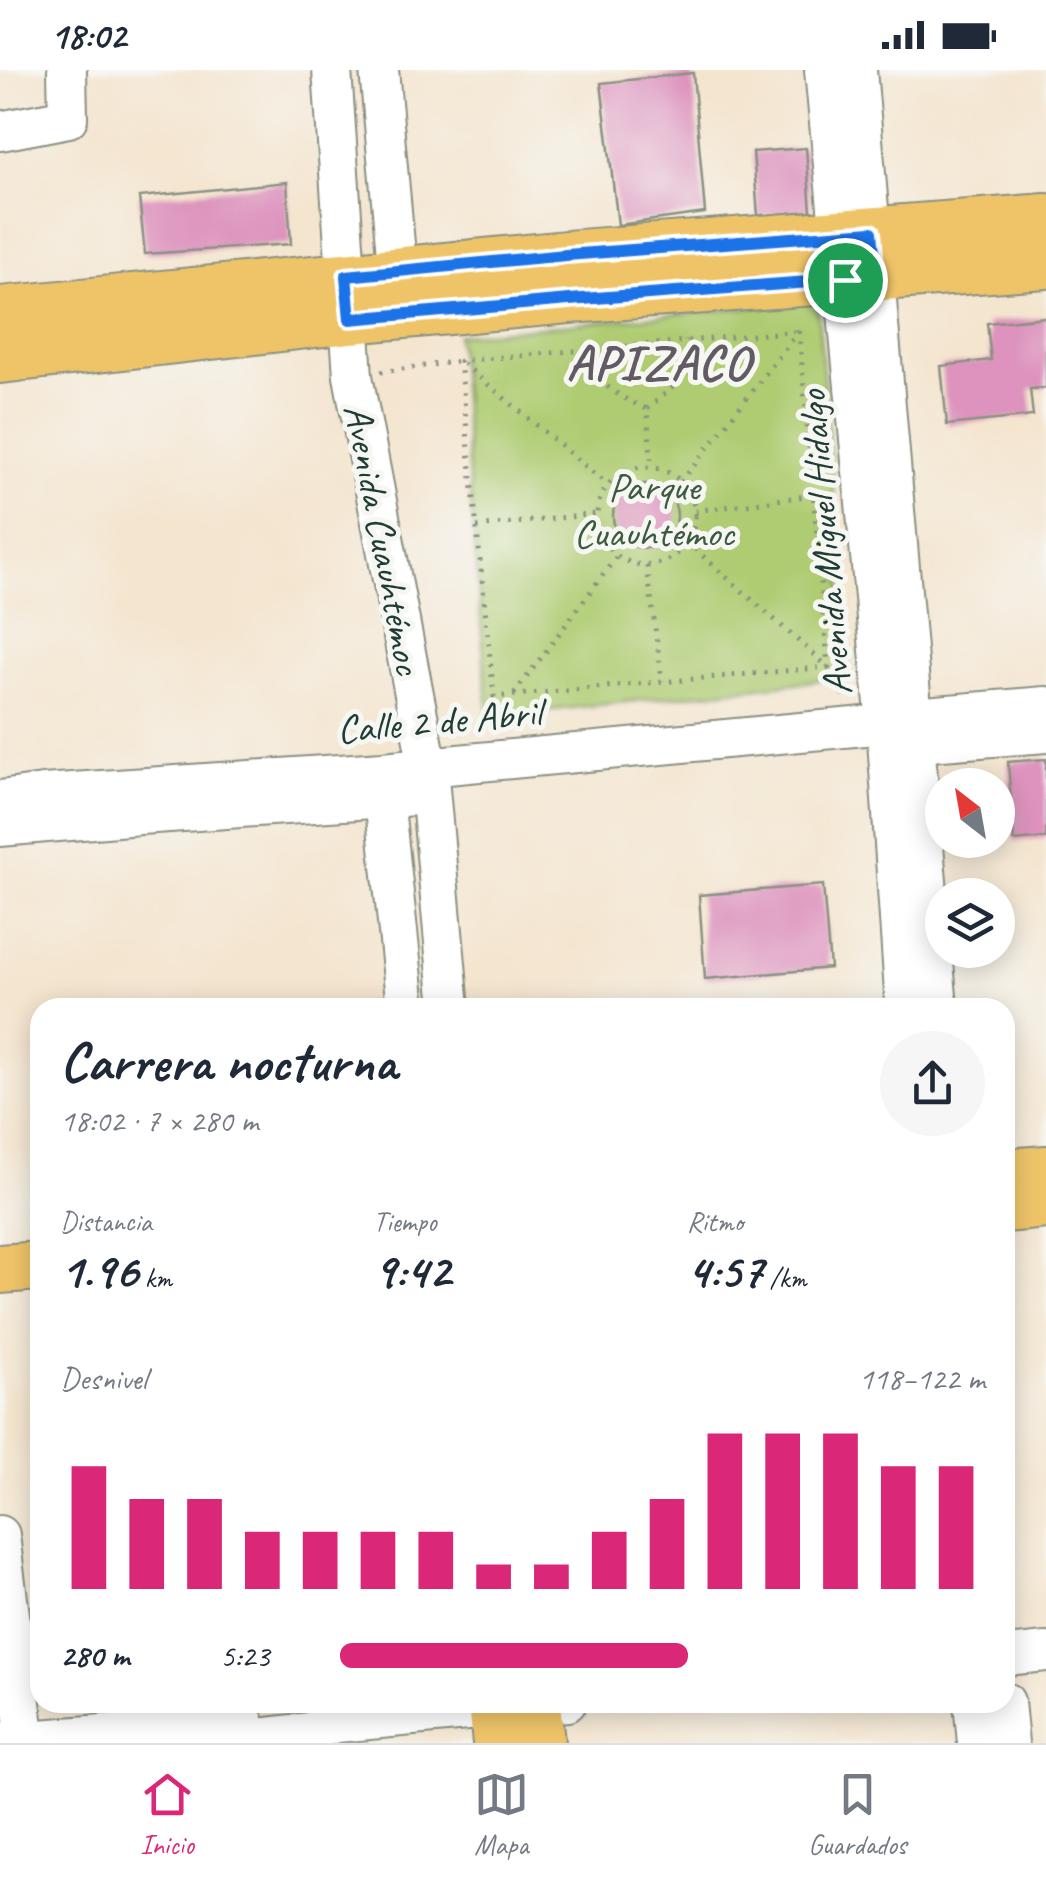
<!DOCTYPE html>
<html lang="es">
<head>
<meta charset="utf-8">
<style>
	body { margin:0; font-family:Caveat,sans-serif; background:#f6f6f7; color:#1f2937; height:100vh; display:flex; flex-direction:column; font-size:38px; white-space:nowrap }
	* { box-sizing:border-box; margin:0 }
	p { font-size:32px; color:#747a83 }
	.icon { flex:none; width:55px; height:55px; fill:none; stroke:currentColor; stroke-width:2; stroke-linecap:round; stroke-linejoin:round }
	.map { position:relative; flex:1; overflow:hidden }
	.drawer { position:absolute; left:30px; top:928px; width:985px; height:715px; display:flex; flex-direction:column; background:#fff; border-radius:30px; box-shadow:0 5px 25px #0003 }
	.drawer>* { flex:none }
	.needle { width:65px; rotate:329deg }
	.controls { position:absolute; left:925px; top:698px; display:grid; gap:20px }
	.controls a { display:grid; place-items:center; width:90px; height:90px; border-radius:50%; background:#fff; box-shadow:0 5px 25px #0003; font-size:50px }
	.pin { position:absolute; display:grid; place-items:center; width:85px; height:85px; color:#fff; margin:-42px; border:5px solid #fff; border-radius:50%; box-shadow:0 2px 10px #0007 }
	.round { display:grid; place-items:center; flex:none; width:105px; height:105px; border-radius:52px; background:#f6f6f7 }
	.head { display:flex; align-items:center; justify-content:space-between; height:170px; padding:0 30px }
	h1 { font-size:55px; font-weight:700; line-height:75px }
	.figures { display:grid; grid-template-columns:repeat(3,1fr); gap:15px; height:170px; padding:10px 30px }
	.figures div { display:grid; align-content:center }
	.figures b { font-size:50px; font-weight:700 }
	.figures small { font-size:28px; font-weight:400 }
	.figures p { font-size:28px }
	.chart { height:280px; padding:20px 30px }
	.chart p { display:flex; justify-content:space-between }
	.chart svg { width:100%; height:180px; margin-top:10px; stroke:#db2777; stroke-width:6 }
	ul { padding:0 30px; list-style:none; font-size:32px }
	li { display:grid; grid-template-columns:160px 120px 1fr; align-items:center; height:75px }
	li i { height:25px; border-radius:12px; background:#db2777 }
	.status { display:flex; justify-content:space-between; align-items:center; height:70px; padding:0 50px; background:#fff; direction:ltr }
	.status svg { height:28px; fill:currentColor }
	.tab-bar { display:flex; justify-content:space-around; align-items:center; height:140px; border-top:2px solid #e0e1e3; background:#fff; font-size:28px; color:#747a83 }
	.tab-bar a { display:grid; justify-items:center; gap:5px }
	.tab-bar .on { color:#db2777 }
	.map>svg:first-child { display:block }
	.green { fill:#afcc72; stroke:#678453; stroke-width:2.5 }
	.building { fill:#dd93bd }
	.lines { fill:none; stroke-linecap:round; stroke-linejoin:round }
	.minor-casing { stroke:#8a9182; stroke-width:42 }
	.major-casing { stroke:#8a9182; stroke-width:52 }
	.path { stroke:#8a9182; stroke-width:5; stroke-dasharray:2.5 8; stroke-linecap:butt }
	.minor { stroke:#fff; stroke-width:38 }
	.major { stroke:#efc469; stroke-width:48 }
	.route-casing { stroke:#fff; stroke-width:20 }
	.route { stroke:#1a73e8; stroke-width:12 }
	.labels { text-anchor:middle; stroke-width:10; stroke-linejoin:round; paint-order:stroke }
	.park-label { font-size:40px; fill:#3c5a40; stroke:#f6f6f2 }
	.street-label { font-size:40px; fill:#1f3d34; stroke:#f6f6f2 }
	.district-label { font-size:50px; font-weight:bold; letter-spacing:2.5px; fill:#625b64; stroke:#f6f6f2 }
</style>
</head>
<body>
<div class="status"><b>18:02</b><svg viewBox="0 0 49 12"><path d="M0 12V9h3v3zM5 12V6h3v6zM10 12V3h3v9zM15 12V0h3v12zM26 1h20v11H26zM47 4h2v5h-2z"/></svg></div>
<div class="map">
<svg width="1046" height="1673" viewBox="0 0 1046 1673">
	<rect width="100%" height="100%" fill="#f6f6f2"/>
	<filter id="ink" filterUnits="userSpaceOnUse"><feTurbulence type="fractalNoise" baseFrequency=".01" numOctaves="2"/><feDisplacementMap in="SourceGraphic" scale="20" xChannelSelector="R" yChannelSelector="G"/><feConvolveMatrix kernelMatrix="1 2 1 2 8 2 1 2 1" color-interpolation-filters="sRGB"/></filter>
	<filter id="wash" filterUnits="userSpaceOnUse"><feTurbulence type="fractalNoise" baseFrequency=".0048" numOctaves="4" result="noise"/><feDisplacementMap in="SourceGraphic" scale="40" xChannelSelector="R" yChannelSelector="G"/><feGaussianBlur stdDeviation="2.25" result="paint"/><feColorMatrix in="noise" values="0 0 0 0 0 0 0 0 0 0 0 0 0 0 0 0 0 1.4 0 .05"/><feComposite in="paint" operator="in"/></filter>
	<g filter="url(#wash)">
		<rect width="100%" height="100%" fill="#f4e5cf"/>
		<!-- green -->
		<path class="green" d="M 817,231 L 850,607 L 489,647 L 457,265 Z"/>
		<g id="blocks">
			<!-- building -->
			<g class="building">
				<path d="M 693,3 L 705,143 L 618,155 L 601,13 Z"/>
				<path d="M 806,78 L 811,141 L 758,146 L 753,82 Z"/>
				<path d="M 287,112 L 291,174 L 145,184 L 139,127 Z"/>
				<path d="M 1046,247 L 1046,318 L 1030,319 L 1033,346 L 947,355 L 941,296 L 991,290 L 987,253 Z"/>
				<circle cx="645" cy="446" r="32"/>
				<path d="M 1046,689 L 1046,768 L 1014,771 L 1008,692 Z"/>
				<path d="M 823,815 L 830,898 L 705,909 L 699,825 Z"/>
			</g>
		</g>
	</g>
	<g filter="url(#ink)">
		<use href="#blocks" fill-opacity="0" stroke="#8a9182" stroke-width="2.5"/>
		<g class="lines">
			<!-- minor casing -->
			<g class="minor-casing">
				<g id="minor">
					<path d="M 332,0 L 353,306 L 428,697 L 450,938"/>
					<path d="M 379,0 L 400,228"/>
					<path d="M 824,0 L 886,654 L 905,938"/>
					<path d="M 857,0 L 938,938"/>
					<path d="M 0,61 L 68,48 L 67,0"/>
					<path d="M 929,672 L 1046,663"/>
					<path d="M 383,704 L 384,728 L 406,938"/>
					<path d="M 0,730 L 43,724 L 383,701 L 886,654 L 912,647 L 1046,636"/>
					<path d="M 0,757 L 140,745 L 430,725"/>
					<path d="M 0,1465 L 26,1673"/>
					<path d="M 1005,1586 L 1046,1582"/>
					<path d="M 973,1632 L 977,1673"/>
					<path d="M 1005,1632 L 1009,1673"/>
					<path d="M 0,1672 L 245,1653"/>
					<path d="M 218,1673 L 308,1662 L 336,1653 L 567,1632"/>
				</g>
			</g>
			<!-- major casing -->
			<g class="major-casing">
				<g id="major">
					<path d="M 0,241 L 566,185 L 1046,148"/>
					<path d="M 0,289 L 350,249 L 569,229 L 1046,194"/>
					<path d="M 1005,1103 L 1046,1100"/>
					<path d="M 1005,1138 L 1046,1134"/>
					<path d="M 0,1199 L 40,1196"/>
					<path d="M 493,1632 L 497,1673"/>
					<path d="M 536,1632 L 540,1673"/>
				</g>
			</g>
			<!-- path -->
			<g class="path">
				<path d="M 799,261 L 828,597 L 494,627 L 460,291 Z"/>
				<path d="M 584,282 C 594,313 619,327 647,339 L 652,397"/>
				<path d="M 381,302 L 460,291 L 608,415"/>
				<path d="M 647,339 L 675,315 L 686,296 L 686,270"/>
				<circle cx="646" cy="446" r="49"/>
				<path d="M 681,412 L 799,261"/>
				<path d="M 695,441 L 814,425"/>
				<path d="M 477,457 L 596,444"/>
				<path d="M 687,472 L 828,597 L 844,626"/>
				<path d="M 647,496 L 662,611"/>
				<path d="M 514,624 L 617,486"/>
			</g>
			<!-- minor -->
			<use href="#minor" class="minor"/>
			<!-- major -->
			<use href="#major" class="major"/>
		</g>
	</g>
	<g class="lines" filter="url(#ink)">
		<!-- route casing -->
		<g class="route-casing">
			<path id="route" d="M 872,162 L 876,207 L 569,230 L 350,249 L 346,206 L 566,185 Z"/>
		</g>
		<!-- route -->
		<use href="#route" class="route"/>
	</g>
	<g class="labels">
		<!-- park labels -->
		<g class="park-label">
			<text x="654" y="430">Parque<tspan x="654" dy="46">Cuauhtémoc</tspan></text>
		</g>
		<!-- street labels -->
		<g class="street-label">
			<text transform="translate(384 469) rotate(79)" y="14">Avenida Cuauhtémoc</text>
			<text transform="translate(824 473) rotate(-95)" y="14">Avenida Miguel Hidalgo</text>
			<text transform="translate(439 650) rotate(-5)" y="14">Calle 2 de Abril</text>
		</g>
		<!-- district labels -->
		<g class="district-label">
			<text x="659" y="309">APIZACO</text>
		</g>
	</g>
</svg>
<div class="controls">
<a><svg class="needle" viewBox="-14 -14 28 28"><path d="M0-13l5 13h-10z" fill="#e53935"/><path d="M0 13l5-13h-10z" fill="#747a83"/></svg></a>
<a><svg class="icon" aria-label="layers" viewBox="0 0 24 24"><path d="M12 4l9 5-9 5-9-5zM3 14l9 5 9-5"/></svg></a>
</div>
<div class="pin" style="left:845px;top:210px;background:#1e9e55"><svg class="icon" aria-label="arrive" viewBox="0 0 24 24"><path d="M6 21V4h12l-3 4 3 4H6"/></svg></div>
<section class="drawer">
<div class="head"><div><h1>Carrera nocturna</h1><p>18:02 · 7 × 280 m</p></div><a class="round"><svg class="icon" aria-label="share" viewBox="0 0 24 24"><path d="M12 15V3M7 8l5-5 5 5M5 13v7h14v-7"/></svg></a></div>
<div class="figures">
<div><p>Distancia</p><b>1.96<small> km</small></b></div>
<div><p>Tiempo</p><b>9:42</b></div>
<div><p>Ritmo</p><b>4:57<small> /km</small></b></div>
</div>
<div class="chart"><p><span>Desnivel</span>118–122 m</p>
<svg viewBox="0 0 160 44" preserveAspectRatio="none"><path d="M5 44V14M15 44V22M25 44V22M35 44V30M45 44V30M55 44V30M65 44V30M75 44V38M85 44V38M95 44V30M105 44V22M115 44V6M125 44V6M135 44V6M145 44V14M155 44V14"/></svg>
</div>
<ul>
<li><b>280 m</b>5:23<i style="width:54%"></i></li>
</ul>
</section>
</div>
<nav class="tab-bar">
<a class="on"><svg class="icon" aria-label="home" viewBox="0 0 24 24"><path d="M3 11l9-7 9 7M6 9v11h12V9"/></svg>Inicio</a>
<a><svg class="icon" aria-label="map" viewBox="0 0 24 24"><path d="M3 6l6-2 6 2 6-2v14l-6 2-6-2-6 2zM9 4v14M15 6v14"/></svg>Mapa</a>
<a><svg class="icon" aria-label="saved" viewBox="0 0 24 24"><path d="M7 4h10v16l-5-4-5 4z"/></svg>Guardados</a>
</nav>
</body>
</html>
